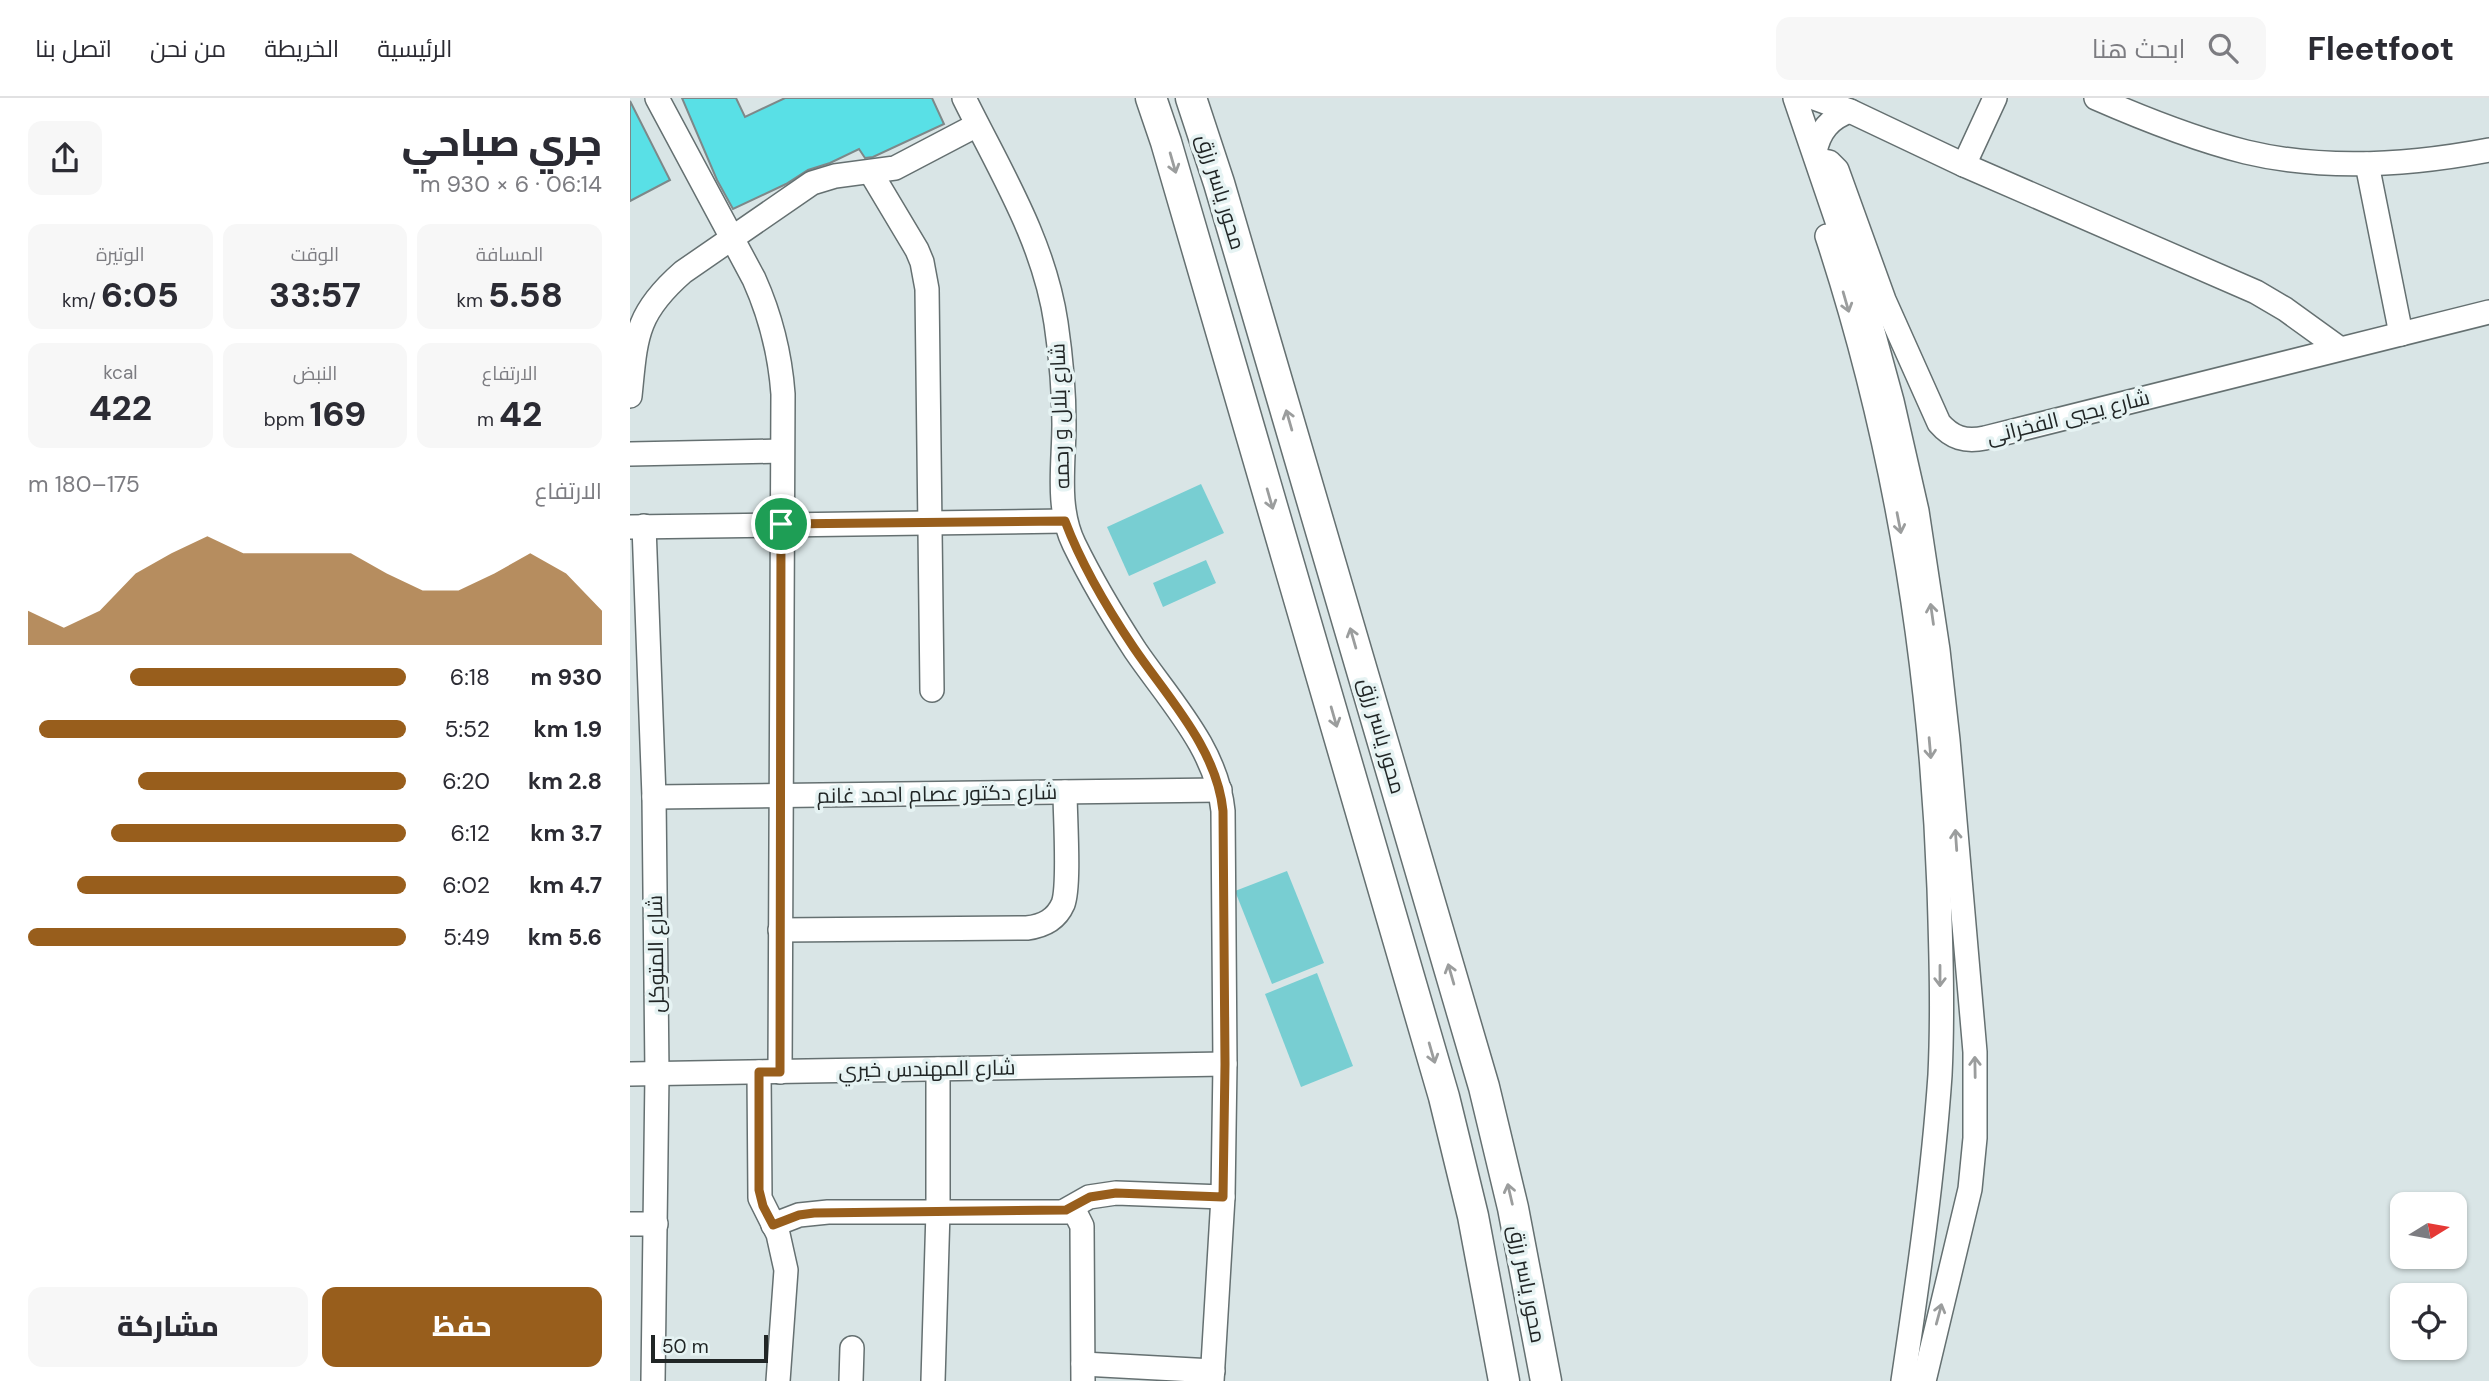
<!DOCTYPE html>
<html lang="ar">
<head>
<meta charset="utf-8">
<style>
	body { margin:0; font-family:"DM Sans",Cairo,sans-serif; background:#f7f7f7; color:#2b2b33; direction:rtl; height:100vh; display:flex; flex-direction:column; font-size:26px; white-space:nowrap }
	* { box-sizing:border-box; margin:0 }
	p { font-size:23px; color:#7c7c81 }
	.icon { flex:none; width:38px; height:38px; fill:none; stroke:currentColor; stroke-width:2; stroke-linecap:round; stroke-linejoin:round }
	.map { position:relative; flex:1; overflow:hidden; direction:ltr }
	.details { display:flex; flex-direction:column; background:#fff; width:630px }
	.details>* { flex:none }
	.needle { width:46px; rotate:79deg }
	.controls { position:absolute; left:1760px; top:1094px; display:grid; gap:14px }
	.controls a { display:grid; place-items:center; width:77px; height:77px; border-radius:14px; background:#fff; box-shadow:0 2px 5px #0004; font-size:35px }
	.scale { position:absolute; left:21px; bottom:18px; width:117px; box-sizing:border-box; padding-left:7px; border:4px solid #212626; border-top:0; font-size:19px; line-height:24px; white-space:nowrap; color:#212626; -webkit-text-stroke:5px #e6f3f3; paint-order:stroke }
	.pin { position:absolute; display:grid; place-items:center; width:60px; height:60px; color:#fff; margin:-30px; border:4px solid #fff; border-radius:50%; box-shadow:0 2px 7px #0007 }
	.round { display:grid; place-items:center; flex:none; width:74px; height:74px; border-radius:14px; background:#f7f7f7 }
	.overview { display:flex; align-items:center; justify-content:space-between; height:119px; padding:0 28px }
	h1 { font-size:38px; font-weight:800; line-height:52px }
	.figures { display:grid; grid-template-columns:repeat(3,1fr); gap:10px; height:119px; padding:7px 28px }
	.figures div { display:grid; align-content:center; border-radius:14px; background:#f7f7f7; text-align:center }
	.figures b { font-size:35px; font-weight:800 }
	.figures small { font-size:19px; font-weight:400 }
	.figures p { font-size:19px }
	.chart { height:196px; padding:14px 28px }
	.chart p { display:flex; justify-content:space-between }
	.chart svg { width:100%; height:126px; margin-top:7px; fill:#985e1c; opacity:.7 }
	.cta { display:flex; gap:14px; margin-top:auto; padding:14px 28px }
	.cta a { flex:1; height:80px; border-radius:14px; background:#985e1c; color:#fff; font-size:28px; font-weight:800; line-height:80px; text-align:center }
	.cta a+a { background:#f7f7f7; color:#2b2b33 }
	ul { padding:0 28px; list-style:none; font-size:23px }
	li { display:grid; grid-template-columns:112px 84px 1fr; align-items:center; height:52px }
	li i { height:18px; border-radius:9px; background:#985e1c }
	header { display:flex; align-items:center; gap:42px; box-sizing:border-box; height:98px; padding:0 35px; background:#fff; border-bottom:2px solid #e1e1e2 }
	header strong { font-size:33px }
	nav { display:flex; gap:38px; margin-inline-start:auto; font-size:24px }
	.search { width:490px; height:63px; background:#f7f7f7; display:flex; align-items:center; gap:18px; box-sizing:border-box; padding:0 24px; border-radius:14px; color:#7c7c81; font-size:26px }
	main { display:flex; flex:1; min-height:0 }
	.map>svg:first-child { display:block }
	.green { fill:#78ced2 }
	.building { fill:#59e0e6; stroke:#7d8889; stroke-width:2 }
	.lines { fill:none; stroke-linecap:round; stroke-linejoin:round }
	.minor-casing { stroke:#657071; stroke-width:26 }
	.major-casing { stroke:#657071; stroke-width:33 }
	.minor { stroke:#fff; stroke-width:23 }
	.major { stroke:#fff; stroke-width:30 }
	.oneway { stroke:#9b9d9d }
	.route-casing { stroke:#fff; stroke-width:14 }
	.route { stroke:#985e1c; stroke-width:9 }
	.labels { text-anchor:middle; stroke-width:7; stroke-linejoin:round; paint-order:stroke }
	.street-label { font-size:21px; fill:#212626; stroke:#e6f3f3 }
</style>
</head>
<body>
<header>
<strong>Fleetfoot</strong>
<div class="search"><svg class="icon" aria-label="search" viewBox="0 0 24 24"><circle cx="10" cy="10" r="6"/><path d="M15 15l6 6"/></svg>ابحث هنا</div>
<nav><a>الرئيسية</a><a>الخريطة</a><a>من نحن</a><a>اتصل بنا</a></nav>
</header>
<main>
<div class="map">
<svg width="1859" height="1283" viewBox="0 0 1859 1283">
	<rect width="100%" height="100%" fill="#d9e5e6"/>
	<!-- green -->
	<g class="green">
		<path d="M 571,386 L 594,435 L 499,478 L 477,429 Z"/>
		<path d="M 576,462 L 586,485 L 533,509 L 523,485 Z"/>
		<path d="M 657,773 L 694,865 L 642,886 L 605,793 Z"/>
		<path d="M 687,875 L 723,968 L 671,989 L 635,896 Z"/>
	</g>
	<!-- building -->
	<g class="building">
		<path d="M 52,0 L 106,0 L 115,19 L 155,0 L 302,0 L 314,26 L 243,59 L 235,60 L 229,51 L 200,65 L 178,72 L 156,86 L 103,111 L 87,82 Z"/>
		<path d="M 0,3 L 40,82 L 0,103 Z"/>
	</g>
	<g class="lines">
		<!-- minor casing -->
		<g class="minor-casing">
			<g id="minor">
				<path d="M 27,0 L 124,181 C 141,219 150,255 153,296 L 150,974"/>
				<path d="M 334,0 C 370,73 414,143 426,225 C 431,259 434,292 434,326 C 434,366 426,409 444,446 C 462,483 483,518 505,552 C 539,602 587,651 593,713 L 595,966 L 593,1099 L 582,1283"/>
				<path d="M 1165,0 L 1236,208 L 1262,303 L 1287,413 L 1308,552 L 1318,642 L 1345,954 L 1345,1040 L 1340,1091 L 1294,1283"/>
				<path d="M 1184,0 L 1220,13 L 1334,67 L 1626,194 L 1655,211 L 1709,250"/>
				<path d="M 1466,0 C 1514,21 1564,41 1616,54 C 1695,73 1780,67 1859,52"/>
				<path d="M 1185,54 C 1189,33 1200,20 1220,13"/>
				<path d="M 1188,62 L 1199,64 L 1207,72 L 1254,202 L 1309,325 C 1322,340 1335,344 1355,340 L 1859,214"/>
				<path d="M 1737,66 L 1771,236"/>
				<path d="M 1334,67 L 1365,0"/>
				<path d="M 241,75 L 287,152 L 292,164 L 297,191 L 302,592"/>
				<path d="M 1197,138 C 1266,348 1301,570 1309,790 C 1311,852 1313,915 1310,977 C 1303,1079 1288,1182 1273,1283"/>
				<path d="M 0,298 C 6,239 5,216 53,174 L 182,85 L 205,78 L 265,70 L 347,27"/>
				<path d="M 0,356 L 152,353"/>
				<path d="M 14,428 L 24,699 L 27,976 L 23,1283"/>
				<path d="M 0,429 L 435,423"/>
				<path d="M 24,699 L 590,692"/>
				<path d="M 150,832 L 397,830 C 413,828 426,822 433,806 C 440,788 435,718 435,694"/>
				<path d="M 129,974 L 130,1100 L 148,1136 L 156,1172 L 148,1283"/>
				<path d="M 0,976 L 595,966"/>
				<path d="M 436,1112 L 459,1099 L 486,1095 L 593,1099"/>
				<path d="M 0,1126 L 26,1126"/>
				<path d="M 143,1127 L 169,1117 L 198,1114 L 442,1114 L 447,1118 L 452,1128 L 453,1283"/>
				<path d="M 453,1266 L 583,1273"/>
				<path d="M 221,1283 L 222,1250"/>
				<path d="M 303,1283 L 308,1113 L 308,971"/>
			</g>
		</g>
		<!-- major casing -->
		<g class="major-casing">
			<g id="major">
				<path d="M 521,0 L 536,44 L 814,999 L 843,1118 L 874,1283"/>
				<path d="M 561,0 L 589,85 L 854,989 L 883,1110 L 916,1283"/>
			</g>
		</g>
		<!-- minor -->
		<use href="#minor" class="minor"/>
		<!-- major -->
		<use href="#major" class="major"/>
	</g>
	<!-- one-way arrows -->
	<defs><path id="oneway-shaft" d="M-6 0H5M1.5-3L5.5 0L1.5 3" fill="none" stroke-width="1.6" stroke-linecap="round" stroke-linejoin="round" transform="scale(1.75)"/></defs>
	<g class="oneway">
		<use href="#oneway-shaft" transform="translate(543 65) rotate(74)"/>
		<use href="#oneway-shaft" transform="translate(1216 204) rotate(74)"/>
		<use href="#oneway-shaft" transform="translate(659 322) rotate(-106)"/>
		<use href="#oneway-shaft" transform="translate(640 401) rotate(74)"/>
		<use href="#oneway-shaft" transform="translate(1269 425) rotate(79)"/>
		<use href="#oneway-shaft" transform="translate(1302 516) rotate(-98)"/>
		<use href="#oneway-shaft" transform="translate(723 540) rotate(-106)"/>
		<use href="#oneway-shaft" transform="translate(704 619) rotate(74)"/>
		<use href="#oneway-shaft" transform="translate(1300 650) rotate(85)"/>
		<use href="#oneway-shaft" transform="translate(1326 742) rotate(-94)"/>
		<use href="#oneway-shaft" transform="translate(821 876) rotate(-106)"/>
		<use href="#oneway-shaft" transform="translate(1310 878) rotate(90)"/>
		<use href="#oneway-shaft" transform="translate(802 955) rotate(74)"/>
		<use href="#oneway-shaft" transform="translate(1345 969) rotate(-91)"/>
		<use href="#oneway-shaft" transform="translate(880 1096) rotate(-103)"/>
		<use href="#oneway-shaft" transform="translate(1309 1216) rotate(-75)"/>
	</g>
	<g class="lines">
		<!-- route casing -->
		<g class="route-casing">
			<path id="route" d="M 435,423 C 452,468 477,510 504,550 C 538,600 587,651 593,713 L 595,966 L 593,1099 L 486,1095 L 460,1099 L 436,1112 L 184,1115 L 169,1117 L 143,1127 L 133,1108 L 129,1092 L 129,974 L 150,974 L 151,426 Z"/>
		</g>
		<!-- route -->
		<use href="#route" class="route"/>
	</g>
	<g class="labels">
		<!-- street labels -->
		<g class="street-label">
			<text transform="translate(591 94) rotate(73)" y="7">محور ياسر رزق</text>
			<text transform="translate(430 318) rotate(-92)" y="7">شارع بلال و رحمه</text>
			<text transform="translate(1438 319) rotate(-14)" y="7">شارع يحيي الفخرانى</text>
			<text transform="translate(752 638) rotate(74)" y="7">محور ياسر رزق</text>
			<text transform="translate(307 696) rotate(-1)" y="7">شارع دكتور عصام احمد غانم</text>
			<text transform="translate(26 856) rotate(-91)" y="7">شارع المتوكل</text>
			<text transform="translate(297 971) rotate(-1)" y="7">شارع المهندس خيري</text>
			<text transform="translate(897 1186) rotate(79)" y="7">محور ياسر رزق</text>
		</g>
	</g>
</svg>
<div class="controls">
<a><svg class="needle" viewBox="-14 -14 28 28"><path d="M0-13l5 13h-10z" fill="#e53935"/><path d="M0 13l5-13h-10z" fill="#7c7c81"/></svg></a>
<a><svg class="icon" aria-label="locate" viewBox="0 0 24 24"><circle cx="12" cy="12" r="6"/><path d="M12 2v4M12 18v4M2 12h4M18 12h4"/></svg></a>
</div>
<div class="scale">50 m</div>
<div class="pin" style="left:151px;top:426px;background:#1e9e55"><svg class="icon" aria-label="arrive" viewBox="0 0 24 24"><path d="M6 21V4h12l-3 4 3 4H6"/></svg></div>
</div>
<section class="details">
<div class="overview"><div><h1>جري صباحي</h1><p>06:14 · 6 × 930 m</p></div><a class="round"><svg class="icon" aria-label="share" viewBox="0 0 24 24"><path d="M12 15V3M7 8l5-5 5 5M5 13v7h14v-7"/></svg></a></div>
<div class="figures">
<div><p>المسافة</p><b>5.58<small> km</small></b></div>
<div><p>الوقت</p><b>33:57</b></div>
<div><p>الوتيرة</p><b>6:05<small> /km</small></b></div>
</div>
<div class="figures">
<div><p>الارتفاع</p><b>42<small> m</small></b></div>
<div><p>النبض</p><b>169<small> bpm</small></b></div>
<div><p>kcal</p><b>422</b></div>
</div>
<div class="chart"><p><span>الارتفاع</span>175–180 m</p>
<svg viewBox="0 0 160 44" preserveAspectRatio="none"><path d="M0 44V32L10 38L20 32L30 19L40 12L50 6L60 12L70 12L80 12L90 12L100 19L110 25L120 25L130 19L140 12L150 19L160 32V44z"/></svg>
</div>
<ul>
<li><b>930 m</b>6:18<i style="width:73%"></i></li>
<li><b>1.9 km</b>5:52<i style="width:97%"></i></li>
<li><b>2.8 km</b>6:20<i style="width:71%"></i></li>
<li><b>3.7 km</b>6:12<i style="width:78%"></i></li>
<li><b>4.7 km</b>6:02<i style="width:87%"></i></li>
<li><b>5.6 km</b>5:49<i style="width:100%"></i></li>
</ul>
<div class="cta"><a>حفظ</a><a>مشاركة</a></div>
</section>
</main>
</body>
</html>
